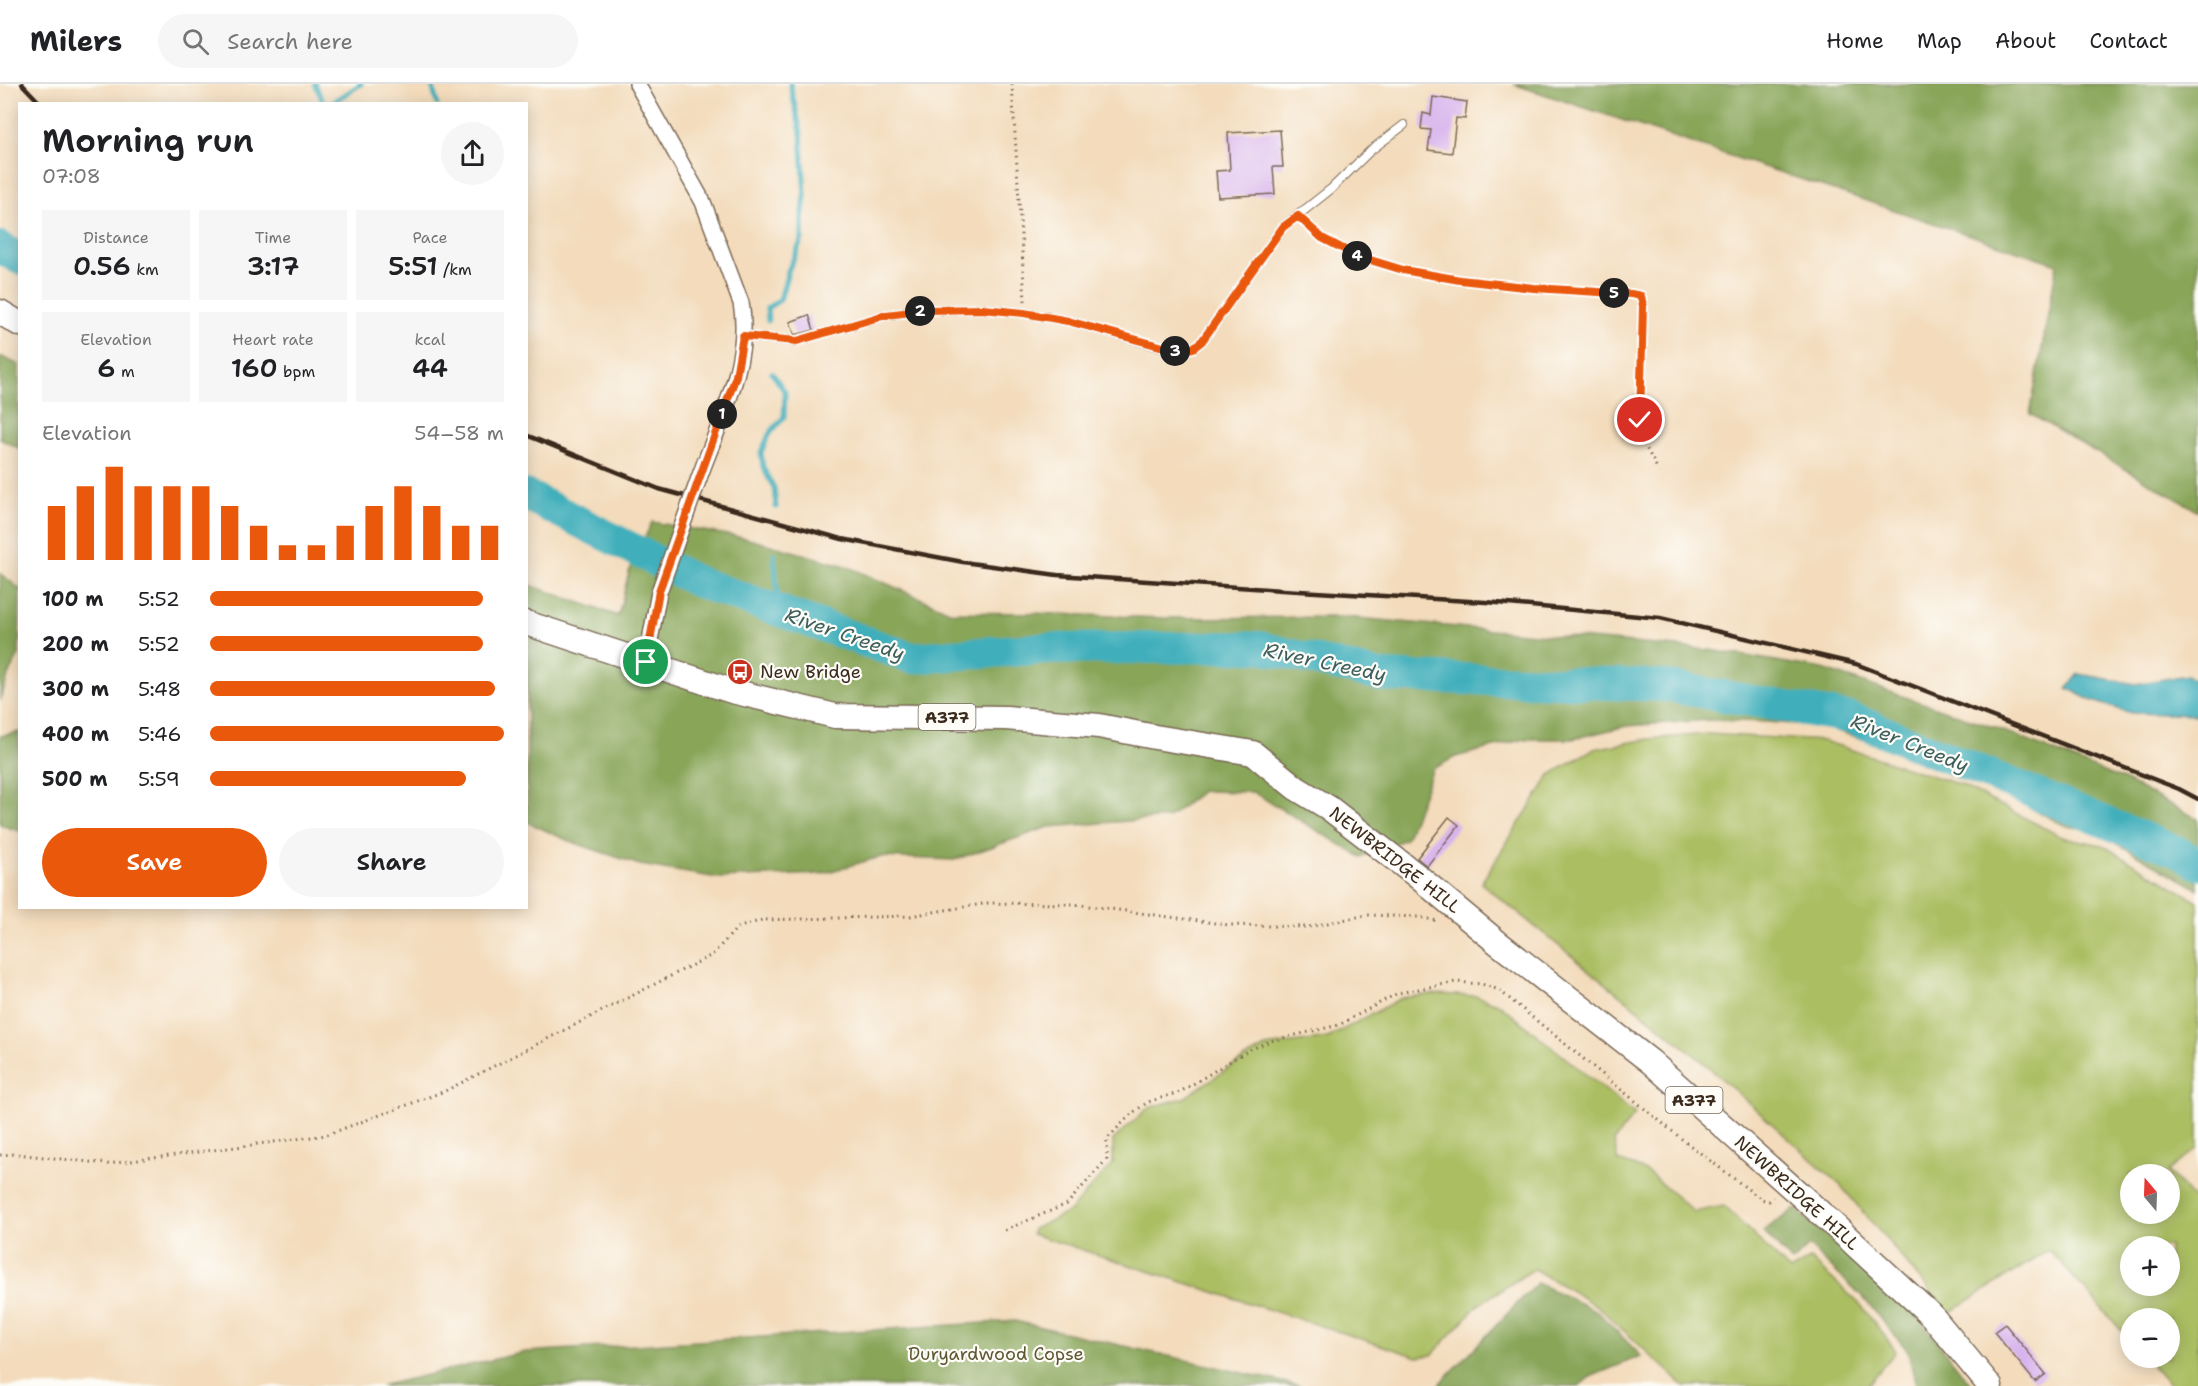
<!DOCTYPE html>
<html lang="en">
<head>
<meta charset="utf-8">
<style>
	body { margin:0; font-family:"Shantell Sans",sans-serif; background:#f6f6f6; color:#202124; height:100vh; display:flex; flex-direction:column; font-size:22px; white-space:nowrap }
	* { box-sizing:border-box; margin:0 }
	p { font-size:20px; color:#757577 }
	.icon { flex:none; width:33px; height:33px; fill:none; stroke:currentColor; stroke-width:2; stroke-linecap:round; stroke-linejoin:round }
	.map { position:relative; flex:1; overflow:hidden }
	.details { position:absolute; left:18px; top:18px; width:510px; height:807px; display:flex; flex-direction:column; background:#fff; border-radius:0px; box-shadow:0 3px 15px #0003 }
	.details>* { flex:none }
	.needle { width:39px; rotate:341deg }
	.fabs { position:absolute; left:2120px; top:1080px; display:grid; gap:12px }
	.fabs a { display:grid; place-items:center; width:60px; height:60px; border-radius:50%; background:#fff; box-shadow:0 3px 15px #0003; font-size:30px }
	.pin { position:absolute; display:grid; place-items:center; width:51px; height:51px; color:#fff; margin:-26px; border:3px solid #fff; border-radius:50%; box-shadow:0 2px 6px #0007 }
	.km { position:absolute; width:30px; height:30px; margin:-15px; border-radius:50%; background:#222; color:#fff; font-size:16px; line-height:30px; text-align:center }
	.round { display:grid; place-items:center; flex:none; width:63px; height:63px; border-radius:32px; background:#f6f6f6 }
	.head { display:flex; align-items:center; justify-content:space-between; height:102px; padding:0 24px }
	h1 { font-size:33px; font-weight:600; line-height:45px }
	.metrics { display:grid; grid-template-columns:repeat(3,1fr); gap:9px; height:102px; padding:6px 24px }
	.metrics div { display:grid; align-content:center; border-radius:0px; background:#f6f6f6; text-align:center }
	.metrics b { font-size:26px; font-weight:600 }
	.metrics small { font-size:16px; font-weight:400 }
	.metrics p { font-size:16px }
	.chart { height:168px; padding:12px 24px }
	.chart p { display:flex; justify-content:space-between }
	.chart svg { width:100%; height:108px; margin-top:6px; stroke:#ea580c; stroke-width:6 }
	.primary-button { display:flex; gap:12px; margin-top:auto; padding:12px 24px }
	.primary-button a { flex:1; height:69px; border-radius:36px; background:#ea580c; color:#fff; font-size:24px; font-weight:600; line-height:69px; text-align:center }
	.primary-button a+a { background:#f6f6f6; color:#202124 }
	ul { padding:0 24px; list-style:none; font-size:20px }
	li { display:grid; grid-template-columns:96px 72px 1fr; align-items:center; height:45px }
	li i { height:15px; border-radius:8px; background:#ea580c }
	header { display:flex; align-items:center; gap:36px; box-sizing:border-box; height:84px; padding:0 30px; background:#fff; border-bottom:2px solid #e0e0e0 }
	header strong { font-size:28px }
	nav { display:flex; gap:33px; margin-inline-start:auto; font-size:21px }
	.search { width:420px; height:54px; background:#f6f6f6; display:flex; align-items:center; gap:15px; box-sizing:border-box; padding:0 21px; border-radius:33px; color:#757577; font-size:22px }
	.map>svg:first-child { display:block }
	.green { fill:#abbe62; stroke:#737440; stroke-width:1.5; fill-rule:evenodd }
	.forest { fill:#88a558; stroke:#62683b; stroke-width:1.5 }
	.water { fill:#40afbb; stroke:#3e6c6c; stroke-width:1.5 }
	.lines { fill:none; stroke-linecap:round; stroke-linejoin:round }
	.stream { stroke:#40afbb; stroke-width:5 }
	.river { stroke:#40afbb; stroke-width:32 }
	.building { fill:#d8b3ed }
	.service-casing { stroke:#7b6855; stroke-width:10 }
	.minor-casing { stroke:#7b6855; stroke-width:18 }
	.trunk-casing { stroke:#7b6855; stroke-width:27 }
	.path { stroke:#7b6855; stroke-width:3; stroke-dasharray:1.5 4.5; stroke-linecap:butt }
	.service { stroke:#fff; stroke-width:8 }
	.minor { stroke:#fff; stroke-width:15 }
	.trunk { stroke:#fff; stroke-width:24 }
	.rail { stroke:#3b2a1e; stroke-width:4.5 }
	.minor-bridge-casing { stroke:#7b6855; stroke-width:18; stroke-linecap:butt }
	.minor-bridge { stroke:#fff; stroke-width:15 }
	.route-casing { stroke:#fff; stroke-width:12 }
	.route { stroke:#ea580c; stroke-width:8 }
	.labels { text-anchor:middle; stroke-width:4.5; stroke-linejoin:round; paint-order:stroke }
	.shield { fill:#fdfcf7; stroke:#75695f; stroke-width:1.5 }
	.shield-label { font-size:16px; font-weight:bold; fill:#3b2a1e }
	.poi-label { font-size:18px; fill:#3b2a1e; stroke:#fdfcf7; text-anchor:start }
	.street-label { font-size:18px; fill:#3b2a1e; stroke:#fdfcf7 }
	.park-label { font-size:18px; fill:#5d5632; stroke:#fdfcf7 }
	.water-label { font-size:20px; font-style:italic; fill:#3d5f5d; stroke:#fdfcf7 }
</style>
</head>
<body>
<header>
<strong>Milers</strong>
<div class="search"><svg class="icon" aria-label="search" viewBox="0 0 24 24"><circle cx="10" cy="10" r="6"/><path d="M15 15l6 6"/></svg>Search here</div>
<nav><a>Home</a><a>Map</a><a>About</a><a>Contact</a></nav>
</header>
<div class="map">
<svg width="2198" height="1302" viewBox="0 0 2198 1302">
	<rect width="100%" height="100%" fill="#fdfcf7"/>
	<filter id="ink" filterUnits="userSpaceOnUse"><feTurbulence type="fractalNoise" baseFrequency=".0167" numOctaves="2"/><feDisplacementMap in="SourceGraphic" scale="12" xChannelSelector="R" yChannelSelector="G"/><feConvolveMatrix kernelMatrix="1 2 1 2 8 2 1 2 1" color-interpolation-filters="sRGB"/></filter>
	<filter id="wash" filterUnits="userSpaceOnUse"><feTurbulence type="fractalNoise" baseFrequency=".008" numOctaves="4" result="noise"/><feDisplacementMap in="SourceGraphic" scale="24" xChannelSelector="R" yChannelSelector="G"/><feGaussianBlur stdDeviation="1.35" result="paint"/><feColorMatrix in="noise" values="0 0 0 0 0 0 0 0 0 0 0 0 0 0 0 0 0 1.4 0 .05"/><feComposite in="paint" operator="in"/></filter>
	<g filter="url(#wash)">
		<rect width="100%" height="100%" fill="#f3dbbb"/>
		<!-- green -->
		<g class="green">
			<path d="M 1708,650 L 1824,657 L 1961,701 L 2062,753 L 2102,761 L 2198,817 L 2198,1063 L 2168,1087 L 2198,1120 L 2198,1302 L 2171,1302 L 2146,1274 L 2169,1274 L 2169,1234 L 2130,1234 L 2130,1256 L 2049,1166 L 1949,1229 L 1840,1101 L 1702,977 L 1481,799 L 1550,691 L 1593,665 L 1649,655 ZM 2130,1090 L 2169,1090 L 2169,1130 L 2130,1130 ZM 2130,1162 L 2169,1162 L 2169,1202 L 2130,1202 Z"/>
			<path d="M 1434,910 L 1476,912 L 1500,921 L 1635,1030 L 1614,1057 L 1618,1077 L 1646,1087 L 1694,1128 L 1724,1122 L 1790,1187 L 1810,1175 L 1861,1221 L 1896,1267 L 1867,1302 L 1684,1302 L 1597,1222 L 1534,1185 L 1479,1220 L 1432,1271 L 1418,1273 L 1032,1150 L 1033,1145 L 1069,1128 L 1113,1079 L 1113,1056 L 1148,1024 L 1184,1014 L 1227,985 L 1265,963 L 1328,954 L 1401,914 Z"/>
		</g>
		<!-- forest -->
		<g class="forest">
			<path d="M 1513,0 L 2198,0 L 2198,427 L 2030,330 L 2057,180 Z"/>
			<path d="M 0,272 L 19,281 L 19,364 L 0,355 Z"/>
			<path d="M 652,438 L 745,454 L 846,482 L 952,528 L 1030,529 L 1164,534 L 1346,533 L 1710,566 L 1823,585 L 1999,645 L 2130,699 L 2198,735 L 2198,805 L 2093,746 L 2066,742 L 1967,692 L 1892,664 L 1821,642 L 1767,638 L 1709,636 L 1627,642 L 1572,655 L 1525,655 L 1455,673 L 1433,685 L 1406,755 L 1361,773 L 1253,708 L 1202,707 L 1168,734 L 1049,743 L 954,776 L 880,773 L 821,790 L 718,794 L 640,781 L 569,757 L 527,738 L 527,500 L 618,532 L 629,488 Z"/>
			<path d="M 0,489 L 20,505 L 19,571 L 10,587 L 0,617 Z"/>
			<path d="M 19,648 L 19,747 L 0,741 L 0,652 Z"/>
			<path d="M 1795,1125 L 1834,1158 L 1919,1234 L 1972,1302 L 1916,1302 L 1908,1267 L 1866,1217 L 1809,1162 L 1792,1178 L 1763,1147 Z"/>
			<path d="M 1537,1199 L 1597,1227 L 1641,1272 L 1590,1293 L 1579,1302 L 1438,1302 Z"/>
			<path d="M 1015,1237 L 1300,1302 L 380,1302 L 525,1268 Z"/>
		</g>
		<!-- water -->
		<path class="water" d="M 2079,590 L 2136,600 L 2187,591 L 2198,600 L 2198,631 L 2131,629 L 2093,617 L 2067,604 Z"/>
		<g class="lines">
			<!-- stream -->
			<g class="stream">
				<path d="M 315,0 L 324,20"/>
				<path d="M 432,0 L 437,20"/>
				<path d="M 330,20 L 361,0"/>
				<path d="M 768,237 L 767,224 L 780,216 L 788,187 L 802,155 L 802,135 L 805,112 L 801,49 L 790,0"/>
				<path d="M 772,289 L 785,308 L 784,333 L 770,349 L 761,368 L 763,383 L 774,404 L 776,423"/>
				<path d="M 774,470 L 779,527"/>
			</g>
			<!-- river -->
			<g class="river">
				<path d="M 0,163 L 20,175"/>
				<path d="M 526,411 L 698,498 L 912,574 L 1034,565 L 1260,563 L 1381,592 L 1665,602 L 1851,634 L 2176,767 L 2198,780"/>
			</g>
		</g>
		<g id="blocks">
			<!-- building -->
			<g class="building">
				<path d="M 1433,13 L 1467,18 L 1465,35 L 1456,34 L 1452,69 L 1428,66 L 1431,46 L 1421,45 L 1423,29 L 1431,31 Z"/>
				<path d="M 1280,46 L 1283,83 L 1273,83 L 1275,110 L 1218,113 L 1216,87 L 1230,86 L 1228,49 Z"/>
				<path d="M 809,231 L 814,246 L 795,251 L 790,238 Z"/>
				<path d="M 1449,733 L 1459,741 L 1427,782 L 1417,774 Z"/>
				<path d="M 2005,1240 L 2046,1290 L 2035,1298 L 1994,1248 Z"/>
			</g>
		</g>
	</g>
	<g filter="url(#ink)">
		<use href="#blocks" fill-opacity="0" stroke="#7b6855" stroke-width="1.5"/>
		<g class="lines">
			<!-- service casing -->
			<g class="service-casing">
				<path id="service" d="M 743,252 L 797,257 L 886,231 L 928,226 L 983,225 L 1025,229 L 1068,237 L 1178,268 L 1193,264 L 1202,257 L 1283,143 L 1331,105 L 1371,66 L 1404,41"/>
			</g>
			<!-- minor casing -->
			<g class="minor-casing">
				<g id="minor">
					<path d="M 637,0 L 703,118 L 741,219 C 752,276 718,341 699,394"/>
					<path d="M 646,578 L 659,508"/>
				</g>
			</g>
			<!-- trunk casing -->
			<g class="trunk-casing">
				<g id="trunk">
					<path d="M 0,228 L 20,240"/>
					<path d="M 526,539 L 732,607 L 835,632 L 1006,634 L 1099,642 L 1155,653 L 1253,669 L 1296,704 L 1329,724 L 1416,791 L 1498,859 L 1651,978 L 1835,1142 L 1932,1232 L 1990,1302"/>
				</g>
			</g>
			<!-- path -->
			<g class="path">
				<path d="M 1012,0 L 1025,217"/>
				<path d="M 1305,139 C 1357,186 1431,192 1498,200 C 1542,205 1586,207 1631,210 L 1641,212 L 1643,222 L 1640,336 L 1644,360 L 1658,386"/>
				<path d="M 0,1071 L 16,1070 L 108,1080 L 326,1051 L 445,1007 L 712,871 L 737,844 L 762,836 L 910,832 L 988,819 L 1074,820 L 1229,841 L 1308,843 L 1367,831 L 1419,833 L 1438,837"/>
				<path d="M 1005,1146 L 1067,1120 L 1107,1075 L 1107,1055 L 1131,1030 L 1148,1018 L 1180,1008 L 1247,967 L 1270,957 L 1339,941 L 1398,909 L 1456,898 L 1482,900 L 1499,906 L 1683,1056 L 1761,1115 L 1769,1117 L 1773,1113"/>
			</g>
			<!-- service -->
			<use href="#service" class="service"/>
			<!-- minor -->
			<use href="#minor" class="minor"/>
			<!-- trunk -->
			<use href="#trunk" class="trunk"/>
			<!-- rail -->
			<g class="rail">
				<path d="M 22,0 L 41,20"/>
				<path d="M 526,351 L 659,405 L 842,455 L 963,478 L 1057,491 L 1282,506 L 1486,518 L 1660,534 L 1856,580 L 2179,705 L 2198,715"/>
			</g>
			<!-- minor-bridge casing -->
			<g class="minor-bridge-casing">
				<path id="minor-bridge" d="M 659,508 L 699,394"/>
			</g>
			<!-- minor-bridge -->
			<use href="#minor-bridge" class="minor-bridge"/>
		</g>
	</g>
	<g class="lines" filter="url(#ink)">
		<!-- route casing -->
		<g class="route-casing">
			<path id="route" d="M 646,578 L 659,507 L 736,292 L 743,252 L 797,257 L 886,231 L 928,226 L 983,225 L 1024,229 L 1068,237 L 1178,267 L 1193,264 L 1202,257 L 1283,143 L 1298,132 L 1322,154 L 1357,172 L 1403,186 L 1460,196 L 1534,204 L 1631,210 L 1641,212 L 1643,222 L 1640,336"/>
		</g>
		<!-- route -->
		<use href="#route" class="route"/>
	</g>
	<!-- icons -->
	<defs>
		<g id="bus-disc" transform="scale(1.35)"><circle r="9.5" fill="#c8321e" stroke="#fdfcf7"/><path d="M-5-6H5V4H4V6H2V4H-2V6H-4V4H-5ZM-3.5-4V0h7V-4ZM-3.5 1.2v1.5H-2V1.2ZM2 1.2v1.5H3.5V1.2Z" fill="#fff"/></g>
	</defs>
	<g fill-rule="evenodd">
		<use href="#bus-disc" x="740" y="588"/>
	</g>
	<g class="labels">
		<!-- shield labels -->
		<g class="shield">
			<rect x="918.5" y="620" width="57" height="26" rx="4.5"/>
			<rect x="1665.5" y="1003" width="57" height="26" rx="4.5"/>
		</g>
		<g class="shield-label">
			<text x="947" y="639">A377</text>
			<text x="1694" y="1022">A377</text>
		</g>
		<!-- poi labels -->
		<g class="poi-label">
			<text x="760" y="594">New Bridge</text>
		</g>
		<!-- street labels -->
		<g class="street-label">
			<text transform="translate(1395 776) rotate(38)" y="6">NEWBRIDGE HILL</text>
			<text transform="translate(1797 1109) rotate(42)" y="6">NEWBRIDGE HILL</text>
		</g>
		<!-- park labels -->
		<g class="park-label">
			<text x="996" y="1276">Duryardwood Copse</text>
		</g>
		<!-- water labels -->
		<g class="water-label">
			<text transform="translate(845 550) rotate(19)" y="7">River Creedy</text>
			<text transform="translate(1325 578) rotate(12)" y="7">River Creedy</text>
			<text transform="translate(1910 659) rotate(22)" y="7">River Creedy</text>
		</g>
	</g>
</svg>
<div class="fabs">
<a><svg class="needle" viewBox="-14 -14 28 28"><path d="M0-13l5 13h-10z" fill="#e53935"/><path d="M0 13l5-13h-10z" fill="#757577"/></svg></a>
<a>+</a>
<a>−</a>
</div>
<div class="pin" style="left:646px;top:578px;background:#1e9e55"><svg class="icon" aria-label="arrive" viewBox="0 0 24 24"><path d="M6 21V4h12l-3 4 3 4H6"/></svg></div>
<div class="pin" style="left:1640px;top:336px;background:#d93025"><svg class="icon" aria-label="check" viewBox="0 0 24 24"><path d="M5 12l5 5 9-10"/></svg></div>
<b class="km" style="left:722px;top:330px">1</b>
<b class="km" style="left:920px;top:227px">2</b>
<b class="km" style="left:1175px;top:267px">3</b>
<b class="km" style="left:1357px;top:172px">4</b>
<b class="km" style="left:1614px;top:209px">5</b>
<section class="details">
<div class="head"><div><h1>Morning run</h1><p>07:08</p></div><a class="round"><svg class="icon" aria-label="share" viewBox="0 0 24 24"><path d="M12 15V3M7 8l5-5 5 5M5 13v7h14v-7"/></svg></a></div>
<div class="metrics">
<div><p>Distance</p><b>0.56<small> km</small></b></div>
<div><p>Time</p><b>3:17</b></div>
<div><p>Pace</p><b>5:51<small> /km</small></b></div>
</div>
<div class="metrics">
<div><p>Elevation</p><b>6<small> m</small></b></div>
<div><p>Heart rate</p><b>160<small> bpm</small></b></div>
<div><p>kcal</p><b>44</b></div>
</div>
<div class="chart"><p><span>Elevation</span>54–58 m</p>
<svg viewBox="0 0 160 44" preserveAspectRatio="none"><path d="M5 44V22M15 44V14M25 44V6M35 44V14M45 44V14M55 44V14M65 44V22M75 44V30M85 44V38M95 44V38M105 44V30M115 44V22M125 44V14M135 44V22M145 44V30M155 44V30"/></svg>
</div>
<ul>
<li><b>100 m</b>5:52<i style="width:93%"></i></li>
<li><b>200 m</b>5:52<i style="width:93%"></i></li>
<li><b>300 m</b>5:48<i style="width:97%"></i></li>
<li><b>400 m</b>5:46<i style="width:100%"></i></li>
<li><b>500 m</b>5:59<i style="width:87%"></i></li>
</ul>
<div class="primary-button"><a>Save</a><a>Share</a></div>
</section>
</div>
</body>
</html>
